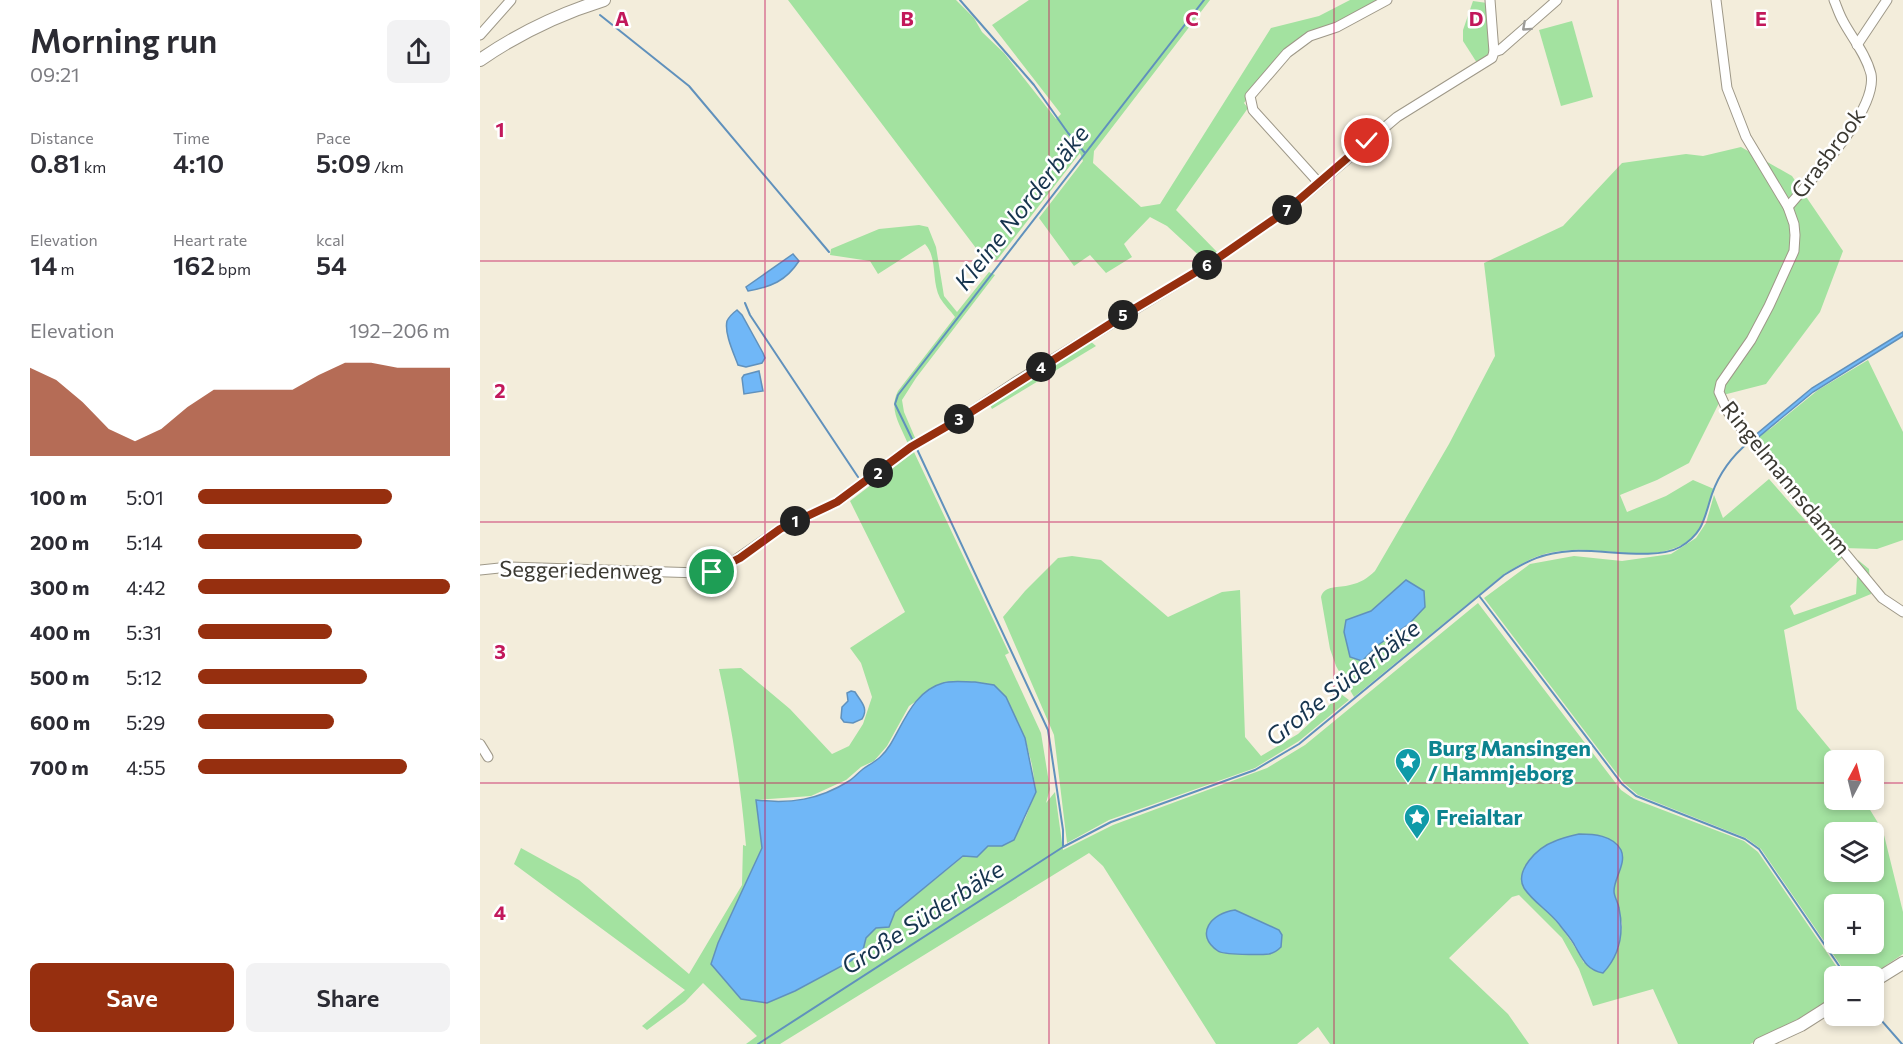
<!DOCTYPE html>
<html lang="en">
<head>
<meta charset="utf-8">
<style>
	body { margin:0; font-family:Commissioner,sans-serif; background:#f2f2f3; color:#2b2b33; height:100vh; display:flex; flex-direction:column; font-size:22px; white-space:nowrap }
	* { box-sizing:border-box; margin:0 }
	p { font-size:20px; color:#7c7c81 }
	.icon { flex:none; width:33px; height:33px; fill:none; stroke:currentColor; stroke-width:2; stroke-linecap:round; stroke-linejoin:round }
	.map { position:relative; flex:1; overflow:hidden }
	.drawer { display:flex; flex-direction:column; background:#fff; width:480px }
	.drawer>* { flex:none }
	.needle { width:39px; rotate:7deg }
	.controls { position:absolute; left:1344px; top:750px; display:grid; gap:12px }
	.controls a { display:grid; place-items:center; width:60px; height:60px; border-radius:9px; background:#fff; box-shadow:0 3px 9px #0003; font-size:30px }
	.pin { position:absolute; display:grid; place-items:center; width:51px; height:51px; color:#fff; margin:-26px; border:3px solid #fff; border-radius:50%; box-shadow:0 2px 6px #0007 }
	.km { position:absolute; width:30px; height:30px; margin:-15px; border-radius:50%; background:#222; color:#fff; font-size:16px; line-height:30px; text-align:center }
	.round { display:grid; place-items:center; flex:none; width:63px; height:63px; border-radius:9px; background:#f2f2f3 }
	.overview { display:flex; align-items:center; justify-content:space-between; height:102px; padding:0 30px }
	h1 { font-size:33px; font-weight:600; line-height:45px }
	.figures { display:grid; grid-template-columns:repeat(3,1fr); gap:9px; height:102px; padding:6px 30px }
	.figures div { display:grid; align-content:center }
	.figures b { font-size:26px; font-weight:600 }
	.figures small { font-size:16px; font-weight:400 }
	.figures p { font-size:16px }
	.chart { height:168px; padding:12px 30px }
	.chart p { display:flex; justify-content:space-between }
	.chart svg { width:100%; height:108px; margin-top:6px; fill:#962f0f; opacity:.7 }
	.action { display:flex; gap:12px; margin-top:auto; padding:12px 30px }
	.action a { flex:1; height:69px; border-radius:9px; background:#962f0f; color:#fff; font-size:24px; font-weight:600; line-height:69px; text-align:center }
	.action a+a { background:#f2f2f3; color:#2b2b33 }
	ul { padding:0 30px; list-style:none; font-size:20px }
	li { display:grid; grid-template-columns:96px 72px 1fr; align-items:center; height:45px }
	li i { height:15px; border-radius:8px; background:#962f0f }
	main { display:flex; flex:1; min-height:0 }
	.map>svg:first-child { display:block }
	.green { fill:#a3e2a0; fill-rule:evenodd }
	.water { fill:#70b7f7; stroke:#6091bc; stroke-width:1.5 }
	.lines { fill:none; stroke-linecap:round; stroke-linejoin:round }
	.stream { stroke:#6091bc; stroke-width:2 }
	.minor-casing { stroke:#9e9888; stroke-width:11 }
	.major-casing { stroke:#9e9888; stroke-width:14 }
	.minor { stroke:#fff; stroke-width:9 }
	.major { stroke:#fff; stroke-width:12 }
	.oneway { stroke:#9d9c98 }
	.route-casing { stroke:#fff; stroke-width:12 }
	.route { stroke:#962f0f; stroke-width:8 }
	.grid { fill:none; stroke:#c2185b; stroke-width:1.5; stroke-opacity:0.55 }
	.labels { text-anchor:middle; stroke-width:5; stroke-linejoin:round; paint-order:stroke }
	.street-label { font-size:22px; fill:#3b3932; stroke:#fff }
	.culture-label { font-size:22px; font-weight:bold; fill:#0d838f; stroke:#fff; text-anchor:start }
	.water-label { font-size:24px; font-style:italic; fill:#16344e; stroke:#fff }
	.grid-label { font-size:20px; text-anchor:middle; font-weight:bold; fill:#c2185b; stroke:#fff; stroke-width:5; stroke-linejoin:round; paint-order:stroke }
</style>
</head>
<body>
<main>
<section class="drawer">
<div class="overview"><div><h1>Morning run</h1><p>09:21</p></div><a class="round"><svg class="icon" aria-label="share" viewBox="0 0 24 24"><path d="M12 15V3M7 8l5-5 5 5M5 13v7h14v-7"/></svg></a></div>
<div class="figures">
<div><p>Distance</p><b>0.81<small> km</small></b></div>
<div><p>Time</p><b>4:10</b></div>
<div><p>Pace</p><b>5:09<small> /km</small></b></div>
</div>
<div class="figures">
<div><p>Elevation</p><b>14<small> m</small></b></div>
<div><p>Heart rate</p><b>162<small> bpm</small></b></div>
<div><p>kcal</p><b>54</b></div>
</div>
<div class="chart"><p><span>Elevation</span>192–206 m</p>
<svg viewBox="0 0 160 44" preserveAspectRatio="none"><path d="M0 44V8L10 13L20 22L30 33L40 38L50 33L60 24L70 17L80 17L90 17L100 17L110 11L120 6L130 6L140 8L150 8L160 8V44z"/></svg>
</div>
<ul>
<li><b>100 m</b>5:01<i style="width:77%"></i></li>
<li><b>200 m</b>5:14<i style="width:65%"></i></li>
<li><b>300 m</b>4:42<i style="width:100%"></i></li>
<li><b>400 m</b>5:31<i style="width:53%"></i></li>
<li><b>500 m</b>5:12<i style="width:67%"></i></li>
<li><b>600 m</b>5:29<i style="width:54%"></i></li>
<li><b>700 m</b>4:55<i style="width:83%"></i></li>
</ul>
<div class="action"><a>Save</a><a>Share</a></div>
</section>
<div class="map">
<svg width="1423" height="1044" viewBox="0 0 1423 1044">
	<rect width="100%" height="100%" fill="#f3eddb"/>
	<!-- green -->
	<g class="green">
		<path d="M 308,0 L 476,0 L 494,18 L 502,32 L 524,53 L 576,119 L 581,114 L 512,25 L 549,0 L 730,0 L 614,151 L 613,163 L 661,207 L 680,204 L 791,28 L 839,16 L 870,0 L 901,0 C 877,13 852,22 829,35 C 804,49 781,81 764,103 L 768,108 L 696,210 L 739,254 L 726,262 L 687,226 L 670,217 L 644,244 L 652,257 L 626,273 L 610,255 L 594,266 L 559,218 L 603,161 L 600,153 L 517,260 L 509,263 L 505,260 Z"/>
		<path d="M 993,1 L 1007,3 L 1013,52 L 999,66 L 983,41 L 983,30 Z"/>
		<path d="M 1092,21 L 1113,97 L 1081,106 L 1059,30 Z"/>
		<path d="M 1261,147 L 1312,176 L 1363,251 L 1340,312 L 1286,384 L 1243,395 L 1209,463 L 1177,480 L 1140,495 L 1147,512 L 1186,496 L 1213,480 L 1234,489 C 1227,505 1227,523 1214,536 C 1182,566 1132,548 1093,550 C 1064,551 1048,559 1024,574 L 874,697 L 856,666 L 850,649 L 841,597 C 844,585 859,588 870,585 C 880,583 888,578 895,571 L 969,444 L 1015,356 L 1004,263 L 1083,226 L 1142,163 L 1206,154 L 1223,156 Z"/>
		<path d="M 439,225 L 448,227 L 456,247 L 464,296 L 477,312 L 509,272 L 515,275 L 436,378 L 422,400 L 424,412 L 436,440 L 428,444 C 421,426 408,410 418,391 L 475,317 C 471,311 464,305 460,298 C 451,281 458,258 445,244 L 398,274 L 390,261 L 350,255 L 351,249 L 399,229 Z"/>
		<path d="M 609,340 L 616,346 L 512,409 L 509,403 Z"/>
		<path d="M 1388,360 L 1423,432 L 1423,540 L 1397,549 L 1364,548 L 1272,440 L 1290,429 L 1338,390 Z"/>
		<path d="M 434,452 L 529,653 L 525,655 L 561,733 L 570,789 L 566,803 L 575,792 L 583,850 L 633,825 L 787,768 L 825,745 L 998,603 L 1141,790 L 1154,799 L 1264,841 L 1278,852 L 1363,976 L 1354,976 L 1354,998 L 1294,1033 L 1270,1044 L 1198,1044 L 1173,989 L 1113,1006 L 1099,969 L 1082,938 L 1039,895 L 1032,897 L 969,958 L 1028,1014 L 1049,1044 L 850,1044 L 838,1027 L 817,1044 L 736,1044 L 623,866 L 609,853 L 300,1044 L 266,1044 L 277,1036 L 223,983 L 205,1002 L 167,1030 L 162,1026 L 205,990 L 34,864 L 41,848 L 99,880 L 209,974 L 262,885 L 263,845 L 266,846 C 261,786 252,727 239,669 L 261,668 L 310,709 L 352,754 L 369,746 L 383,724 L 392,697 L 381,663 L 370,648 L 425,612 L 370,501 ZM 495,682 L 545,738 L 552,765 L 556,791 L 545,819 L 522,846 L 508,846 L 497,857 L 484,856 L 415,912 L 409,927 L 396,928 L 386,938 L 383,950 L 371,961 L 315,991 L 287,1003 L 261,999 L 231,964 L 238,943 L 282,848 L 276,800 L 331,796 L 366,780 L 381,767 L 394,761 L 407,746 L 429,706 L 463,683 ZM 1099,834 L 1118,835 L 1133,841 L 1142,863 L 1133,888 L 1142,924 L 1139,948 L 1104,963 C 1089,934 1069,911 1045,889 Z"/>
		<path d="M 1289,479 L 1346,544 L 1352,540 L 1364,556 L 1310,606 L 1314,615 L 1376,594 L 1378,560 L 1389,569 L 1391,594 L 1304,630 L 1317,709 L 1359,760 L 1354,760 L 1354,800 L 1384,800 L 1403,831 L 1423,912 L 1423,954 L 1390,976 L 1368,976 L 1281,849 L 1266,838 L 1158,795 L 1144,783 L 1004,598 L 1050,564 L 1094,556 L 1142,561 L 1191,554 L 1216,538 L 1226,523 L 1234,495 L 1243,518 ZM 1354,832 L 1394,832 L 1394,872 L 1354,872 ZM 1354,904 L 1394,904 L 1394,944 L 1354,944 Z"/>
		<path d="M 592,556 L 621,560 L 688,617 L 742,592 L 760,590 L 765,737 L 781,756 L 818,734 L 861,694 L 869,700 L 819,741 L 775,768 L 629,820 L 587,843 L 574,735 L 523,617 L 545,591 L 578,558 Z"/>
	</g>
	<!-- water -->
	<g class="water">
		<path d="M 313,254 L 319,261 C 306,281 291,287 268,291 L 266,287 Z"/>
		<path d="M 257,310 L 262,315 L 283,353 L 285,358 L 282,363 L 266,367 L 258,365 C 254,354 244,333 247,321 C 249,317 253,313 257,310 Z"/>
		<path d="M 1423,332 L 1423,336 L 1333,392 L 1270,444 L 1267,442 L 1332,388 Z"/>
		<path d="M 279,371 L 283,391 L 264,394 L 262,378 L 264,375 Z"/>
		<path d="M 926,580 L 944,591 L 945,607 L 929,624 L 898,645 L 882,661 L 870,657 L 864,632 L 866,620 L 891,611 Z"/>
		<path d="M 495,682 L 514,685 L 526,697 L 545,738 L 556,792 L 534,840 L 522,846 L 508,846 L 497,857 L 483,856 L 415,912 L 409,927 L 396,928 L 386,938 L 383,950 L 371,961 L 315,991 L 287,1003 L 261,999 L 231,964 L 238,943 L 282,848 L 276,800 C 310,804 339,800 369,781 C 374,778 378,773 383,769 C 395,761 402,758 410,745 C 424,722 434,691 463,683 C 472,680 485,682 495,682 Z"/>
		<path d="M 371,691 L 375,692 C 381,702 389,708 382,719 L 373,723 L 364,722 L 361,718 L 362,707 L 368,701 L 367,693 Z"/>
		<path d="M 1099,834 C 1113,834 1133,835 1141,850 C 1147,863 1134,878 1134,891 C 1134,897 1138,902 1139,908 C 1144,932 1140,955 1123,973 C 1107,970 1103,960 1095,946 C 1091,938 1084,931 1079,924 C 1069,911 1052,901 1044,888 C 1034,871 1058,847 1073,842 C 1081,838 1090,836 1099,834 Z"/>
		<path d="M 755,910 L 799,930 L 802,935 L 801,947 C 797,951 794,953 789,954 C 781,955 743,955 738,951 C 714,935 731,913 755,910 Z"/>
	</g>
	<g class="lines">
		<!-- stream -->
		<g class="stream">
			<path d="M 480,0 L 554,85 L 588,133 L 605,153"/>
			<path d="M 120,15 L 209,86 L 349,252"/>
			<path d="M 265,303 L 270,315 L 378,477"/>
			<path d="M 433,441 L 415,404 L 418,395 L 724,0"/>
			<path d="M 436,447 L 568,730 L 583,830 L 583,846"/>
			<path d="M 1000,597 L 1142,784 L 1156,796 L 1265,839 L 1279,849 L 1366,976"/>
			<path d="M 1394,1012 L 1422,1044"/>
			<path d="M 278,1044 L 583,847 L 631,822 L 775,770 L 819,744 L 1024,575 C 1049,560 1062,553 1092,551 C 1122,549 1175,561 1200,547 C 1224,533 1224,518 1232,494 C 1239,474 1252,456 1269,442"/>
		</g>
		<!-- minor casing -->
		<g class="minor-casing">
			<g id="minor">
				<path d="M 1010,0 L 1014,52"/>
				<path d="M 1236,0 L 1247,88 L 1266,137 L 1308,207 L 1314,224 L 1315,235 L 1314,251 L 1289,306 L 1271,340 L 1241,383 L 1239,392 L 1248,412 L 1402,598 L 1423,612"/>
				<path d="M 0,35 L 31,0"/>
				<path d="M 1377,45 L 1407,0"/>
				<path d="M 839,183 L 773,110 L 770,96 L 807,53 L 830,36 L 857,27 L 907,0"/>
				<path d="M 1308,207 C 1331,179 1398,111 1391,74 C 1386,54 1372,38 1363,21 C 1359,14 1357,7 1354,0"/>
				<path d="M 0,570 L 29,567 L 220,573 L 232,572 L 245,567 L 300,529 L 357,502 L 431,447 L 483,417 L 534,383 L 731,263 L 806,211 L 917,117 L 1012,58 L 1014,52 L 1020,50 L 1077,0"/>
				<path d="M 0,744 L 8,757"/>
			</g>
		</g>
		<!-- major casing -->
		<g class="major-casing">
			<g id="major">
				<path d="M 0,60 C 39,33 79,14 124,0"/>
				<path d="M 1394,981 L 1423,963"/>
				<path d="M 1280,1044 L 1321,1025 L 1354,1004"/>
			</g>
		</g>
		<!-- minor -->
		<use href="#minor" class="minor"/>
		<!-- major -->
		<use href="#major" class="major"/>
	</g>
	<!-- one-way arrows -->
	<defs><path id="oneway-chevron" d="M-2-3.5L2.5 0L-2 3.5" fill="none" stroke-width="1.6" stroke-linecap="round" stroke-linejoin="round" transform="scale(1.5)"/></defs>
	<use class="oneway" href="#oneway-chevron" transform="translate(1046 27) rotate(138)"/>
	<g class="lines">
		<!-- route casing -->
		<g class="route-casing">
			<path id="route" d="M 232,572 L 260,558 L 300,529 L 357,502 L 431,447 L 483,417 L 649,312 L 731,263 L 806,211 L 887,141"/>
		</g>
		<!-- route -->
		<use href="#route" class="route"/>
	</g>
	<!-- grid -->
	<path class="grid" d="M 285,0 L 285,1044M 569,0 L 569,1044M 854,0 L 854,1044M 1138,0 L 1138,1044M 0,261 L 1423,261M 0,522 L 1423,522M 0,783 L 1354,783M 1394,783 L 1423,783"/>
	<!-- icons -->
	<defs>
		<g id="sight-pin" transform="scale(1.35)"><path d="M0 17L-7.5 6A9.5 9.5 0 1 1 7.5 6Z" fill="#0f9aa8" stroke="#fff"/><path d="M0-6L1.8-2.2L6-1.7L2.9 1.2L3.7 5.4L0 3.3L-3.7 5.4L-2.9 1.2L-6-1.7L-1.8-2.2Z" fill="#fff"/></g>
	</defs>
	<g fill-rule="evenodd">
		<use href="#sight-pin" x="928" y="761"/>
		<use href="#sight-pin" x="937" y="817"/>
	</g>
	<g class="labels">
		<!-- street labels -->
		<g class="street-label">
			<text transform="translate(1348 153) rotate(-53)" y="8">Grasbrook</text>
			<text transform="translate(1306 478) rotate(51)" y="8">Ringelmannsdamm</text>
			<text transform="translate(101 570) rotate(1)" y="8">Seggeriedenweg</text>
		</g>
		<!-- culture labels -->
		<g class="culture-label">
			<text x="948" y="756">Burg Mansingen<tspan x="948" dy="25">/ Hammjeborg</tspan></text>
			<text x="956" y="825">Freialtar</text>
		</g>
		<!-- water labels -->
		<g class="water-label">
			<text transform="translate(542 208) rotate(-52)" y="8">Kleine Norderbäke</text>
			<text transform="translate(863 683) rotate(-38)" y="8">Große Süderbäke</text>
			<text transform="translate(443 918) rotate(-33)" y="8">Große Süderbäke</text>
		</g>
	</g>
	<g class="grid-label">
		<text x="142" y="26">A</text>
		<text x="427" y="26">B</text>
		<text x="712" y="26">C</text>
		<text x="996" y="26">D</text>
		<text x="1281" y="26">E</text>
		<text x="20" y="137">1</text>
		<text x="20" y="398">2</text>
		<text x="20" y="659">3</text>
		<text x="20" y="920">4</text>
	</g>
</svg>
<div class="controls">
<a><svg class="needle" viewBox="-14 -14 28 28"><path d="M0-13l5 13h-10z" fill="#e53935"/><path d="M0 13l5-13h-10z" fill="#7c7c81"/></svg></a>
<a><svg class="icon" aria-label="layers" viewBox="0 0 24 24"><path d="M12 4l9 5-9 5-9-5zM3 14l9 5 9-5"/></svg></a>
<a>+</a>
<a>−</a>
</div>
<div class="pin" style="left:232px;top:572px;background:#1e9e55"><svg class="icon" aria-label="arrive" viewBox="0 0 24 24"><path d="M6 21V4h12l-3 4 3 4H6"/></svg></div>
<div class="pin" style="left:887px;top:141px;background:#d93025"><svg class="icon" aria-label="check" viewBox="0 0 24 24"><path d="M5 12l5 5 9-10"/></svg></div>
<b class="km" style="left:315px;top:521px">1</b>
<b class="km" style="left:398px;top:473px">2</b>
<b class="km" style="left:479px;top:419px">3</b>
<b class="km" style="left:561px;top:367px">4</b>
<b class="km" style="left:643px;top:315px">5</b>
<b class="km" style="left:727px;top:265px">6</b>
<b class="km" style="left:807px;top:210px">7</b>
</div>
</main>
</body>
</html>
